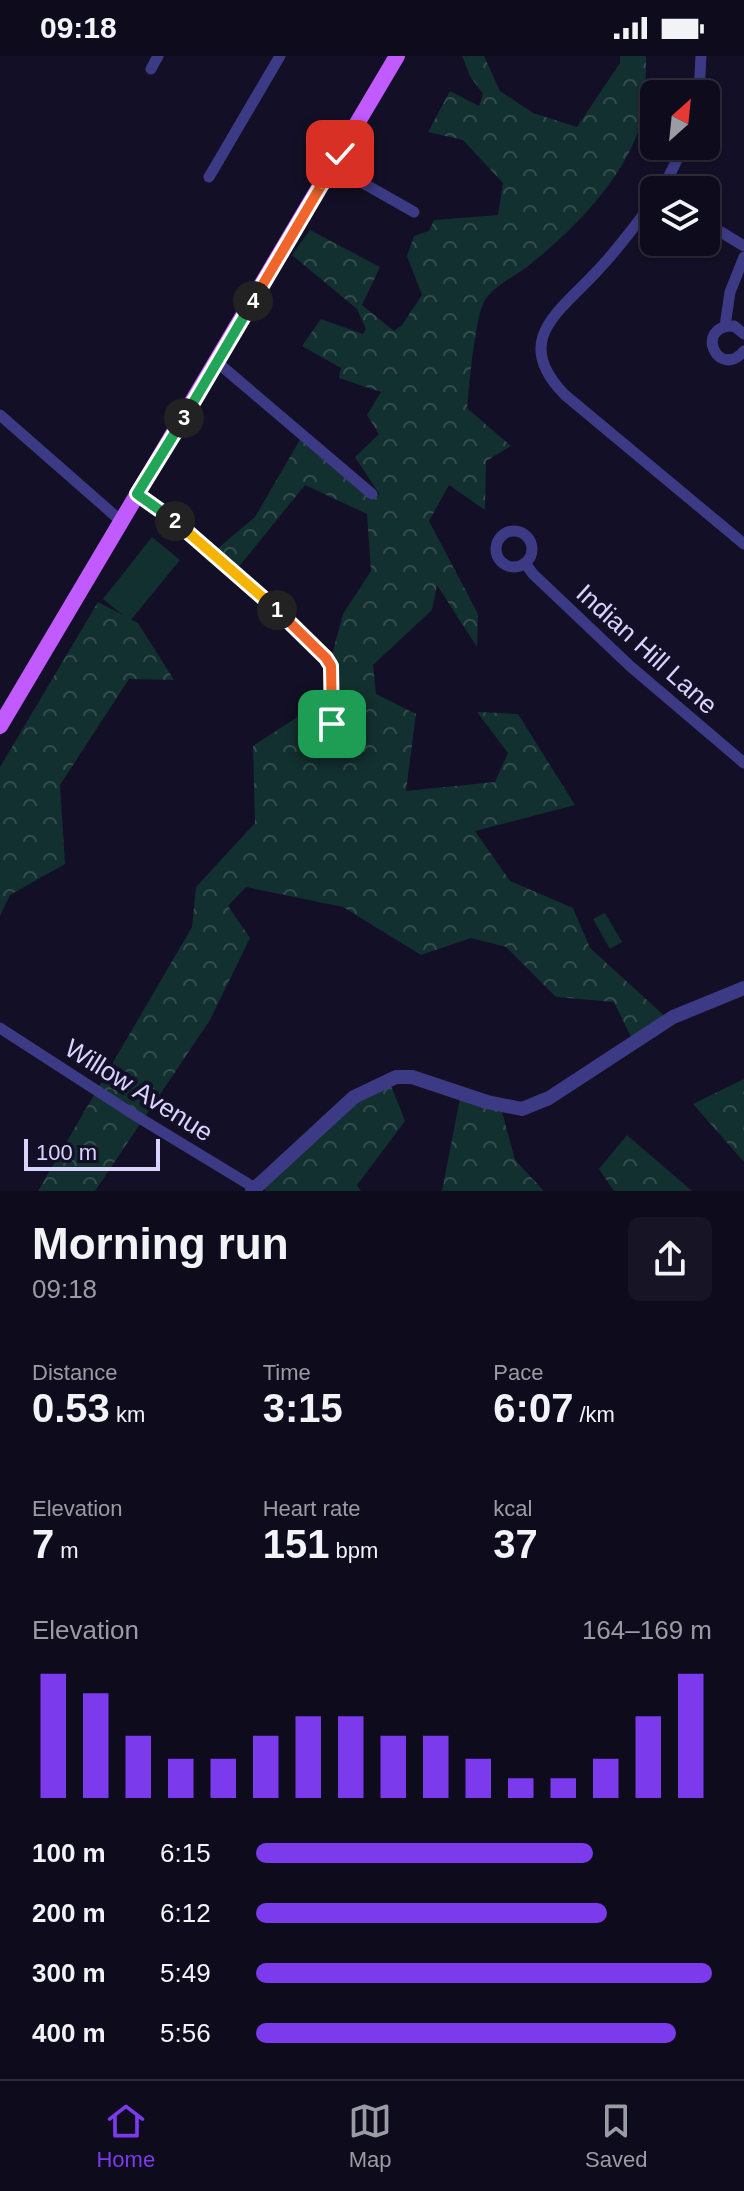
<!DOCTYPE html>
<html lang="en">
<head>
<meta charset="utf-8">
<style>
	body { margin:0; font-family:Arial,sans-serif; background:#171425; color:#f1f3f6; height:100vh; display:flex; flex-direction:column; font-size:30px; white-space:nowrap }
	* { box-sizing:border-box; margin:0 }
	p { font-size:26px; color:#9b9ba3 }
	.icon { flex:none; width:44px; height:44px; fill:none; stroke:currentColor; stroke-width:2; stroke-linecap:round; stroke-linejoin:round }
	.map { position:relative; height:1135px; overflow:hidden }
	.sheet { display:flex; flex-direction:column; background:#0e0b1c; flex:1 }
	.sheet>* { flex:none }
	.needle { width:52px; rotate:27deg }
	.controls { position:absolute; left:640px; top:24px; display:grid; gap:16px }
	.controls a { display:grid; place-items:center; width:80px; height:80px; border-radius:12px; background:#0e0b1c; box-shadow:0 2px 6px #0004,0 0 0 2px #2e2b3b; font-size:40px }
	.scale { position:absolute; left:24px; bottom:20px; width:136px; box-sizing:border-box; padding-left:8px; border:4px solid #d9d4ff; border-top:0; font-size:22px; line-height:28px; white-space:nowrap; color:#d9d4ff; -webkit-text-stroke:6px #130f26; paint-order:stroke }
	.pin { position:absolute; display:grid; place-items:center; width:68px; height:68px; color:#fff; margin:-34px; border-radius:16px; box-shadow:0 4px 12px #0006 }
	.km { position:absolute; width:40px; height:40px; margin:-20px; border-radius:50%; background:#222; color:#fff; font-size:22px; line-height:40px; text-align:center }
	.round { display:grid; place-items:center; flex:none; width:84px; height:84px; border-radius:12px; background:#171425 }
	.overview { display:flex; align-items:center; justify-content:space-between; height:136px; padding:0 32px }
	h1 { font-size:44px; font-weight:600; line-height:60px }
	.stats { display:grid; grid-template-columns:repeat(3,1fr); gap:12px; height:136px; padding:8px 32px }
	.stats div { display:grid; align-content:center }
	.stats b { font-size:40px; font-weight:600 }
	.stats small { font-size:22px; font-weight:400 }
	.stats p { font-size:22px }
	.chart { height:224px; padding:16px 32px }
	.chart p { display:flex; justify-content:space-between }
	.chart svg { width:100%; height:144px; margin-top:8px; stroke:#7c3aed; stroke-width:6 }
	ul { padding:0 32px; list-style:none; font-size:26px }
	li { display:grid; grid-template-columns:128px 96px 1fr; align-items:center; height:60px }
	li i { height:20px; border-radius:10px; background:#7c3aed }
	.status { display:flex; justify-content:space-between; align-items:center; height:56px; padding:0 40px; background:#0e0b1c; direction:ltr }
	.status svg { height:22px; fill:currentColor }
	.menu { display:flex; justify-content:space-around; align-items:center; height:112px; border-top:2px solid #2e2b3b; background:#0e0b1c; font-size:22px; color:#9b9ba3 }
	.menu a { display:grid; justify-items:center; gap:4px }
	.menu .active { color:#7c3aed }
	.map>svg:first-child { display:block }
	.green { fill:#12302f }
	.forest { fill:url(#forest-crowns) }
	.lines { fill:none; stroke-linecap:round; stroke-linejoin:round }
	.minor { stroke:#3d3a85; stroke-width:11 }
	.tertiary { stroke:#3d3a85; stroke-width:14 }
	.primary { stroke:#c25bff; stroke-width:16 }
	.split-1-casing { stroke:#fff; stroke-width:16 }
	.split-2-casing { stroke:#fff; stroke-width:16 }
	.split-3-casing { stroke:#fff; stroke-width:16 }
	.split-4-casing { stroke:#fff; stroke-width:16 }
	.split-5-casing { stroke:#fff; stroke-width:16 }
	.split-6-casing { stroke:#fff; stroke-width:16 }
	.split-1 { stroke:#f0652b; stroke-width:10 }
	.split-2 { stroke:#f5b400; stroke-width:10 }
	.split-3 { stroke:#22a559; stroke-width:10 }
	.split-4 { stroke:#22a559; stroke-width:10 }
	.split-5 { stroke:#f0652b; stroke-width:10 }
	.split-6 { stroke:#f5b400; stroke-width:10 }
	.labels { text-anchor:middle; stroke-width:8; stroke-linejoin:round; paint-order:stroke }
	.street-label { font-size:26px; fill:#d9d4ff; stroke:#130f26 }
</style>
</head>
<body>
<div class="status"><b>09:18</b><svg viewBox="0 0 49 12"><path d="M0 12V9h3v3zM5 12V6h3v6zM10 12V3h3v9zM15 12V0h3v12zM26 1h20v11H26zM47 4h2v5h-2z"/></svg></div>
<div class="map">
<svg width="744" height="1135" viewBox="0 0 744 1135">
	<defs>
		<pattern id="forest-crowns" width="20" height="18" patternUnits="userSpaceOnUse" patternTransform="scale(2)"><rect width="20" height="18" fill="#12302f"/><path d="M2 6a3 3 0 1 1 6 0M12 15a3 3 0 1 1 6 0" fill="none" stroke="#344d4e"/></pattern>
	</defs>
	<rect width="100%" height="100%" fill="#130f26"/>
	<!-- green -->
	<g class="green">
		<path d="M 152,481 L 180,504 L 130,565 L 103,543 Z"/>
		<path d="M 605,857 L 622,886 L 610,893 L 593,863 Z"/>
	</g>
	<!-- forest -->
	<g class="forest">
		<path d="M 462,0 L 484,0 L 500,35 L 533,57 L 577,71 L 620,7 L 620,0 L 646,0 C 646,18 646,38 643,55 C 635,111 576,172 533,206 C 519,219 496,227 485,244 C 475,259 469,331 467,352 L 511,390 L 486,405 L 485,454 L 449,429 L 429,465 L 478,558 L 477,591 L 437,529 L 432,554 L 373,609 L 376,638 L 416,658 L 406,735 L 495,726 L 508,697 L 477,656 L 518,658 L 575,749 L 475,775 L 510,825 L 573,852 L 590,892 L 669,964 L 633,985 L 614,946 L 556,941 L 506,891 L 471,882 L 421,899 L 343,851 L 246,831 L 228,850 L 250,882 L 210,964 L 95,1135 L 38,1135 L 192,871 L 196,831 L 255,767 L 253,690 L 319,647 L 343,558 L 371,515 L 367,458 L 305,429 L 233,518 L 211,498 L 255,461 L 301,382 L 359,433 L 380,439 L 355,401 L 379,378 L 367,359 L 381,336 L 339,322 L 341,312 L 302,290 L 321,263 L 363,278 L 366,273 L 357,253 L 292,199 L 310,174 L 380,211 L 362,249 L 394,275 L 402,269 L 422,239 L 407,200 L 414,180 L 429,175 L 434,164 L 498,159 L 503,127 L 463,84 L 428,76 L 450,35 L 479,50 L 483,38 L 470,20 Z"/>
		<path d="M 98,546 L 138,567 L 174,624 L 129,623 L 60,729 L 65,808 L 10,839 L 0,860 L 0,711 Z"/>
		<path d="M 744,1023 L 744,1106 L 693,1048 Z"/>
		<path d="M 390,1027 L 405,1065 L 357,1129 L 361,1135 L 266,1135 L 263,1132 L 354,1042 Z"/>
		<path d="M 461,1037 L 501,1052 L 515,1104 L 544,1135 L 442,1135 Z"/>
		<path d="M 627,1079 L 692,1135 L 614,1135 L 599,1113 Z"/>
	</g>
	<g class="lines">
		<!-- minor -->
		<g class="minor">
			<path d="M 151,13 L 158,0"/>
			<path d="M 699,38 L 701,0"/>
			<path d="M 333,110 L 414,156"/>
			<path d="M 209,121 L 280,0"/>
			<path d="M 662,134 L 684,90"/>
			<path d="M 654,145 C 636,168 619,192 599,213 C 561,255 510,283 565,339 L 744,488"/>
			<path d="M 706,167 L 744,190"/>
			<path d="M 725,270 L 730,236 L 744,201"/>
			<path d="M 744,278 L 734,270 C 693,269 718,325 744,295"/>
			<path d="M 218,307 L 372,438"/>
			<path d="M 0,359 L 121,465"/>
			<path d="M 137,438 L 161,453 L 289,565 L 326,602 L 331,610 L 332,668 L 336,685"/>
			<circle cx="514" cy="493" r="18"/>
			<path d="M 525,507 L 533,518 L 630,610 L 744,707"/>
			<path d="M 0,972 L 133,1058 L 255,1132"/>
		</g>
		<!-- tertiary -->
		<path class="tertiary" d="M 252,1135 L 354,1041 L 396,1021 L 412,1021 L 487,1046 L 522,1053 L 549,1042 L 673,961 L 744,932"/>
		<!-- primary -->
		<path class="primary" d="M 0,670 L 397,0"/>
	</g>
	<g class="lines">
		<!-- split-1 casing -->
		<g class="split-1-casing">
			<path id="split-1" d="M 277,554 L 326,602 L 331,610 L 332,668"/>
		</g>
		<!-- split-2 casing -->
		<g class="split-2-casing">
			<path id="split-2" d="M 175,465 L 277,554"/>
		</g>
		<!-- split-3 casing -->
		<g class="split-3-casing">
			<path id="split-3" d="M 175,465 L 137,438 L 184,362"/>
		</g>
		<!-- split-4 casing -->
		<g class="split-4-casing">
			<path id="split-4" d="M 184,362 L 253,245"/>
		</g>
		<!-- split-5 casing -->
		<g class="split-5-casing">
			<path id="split-5" d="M 253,245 L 322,128"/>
		</g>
		<!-- split-6 casing -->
		<g class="split-6-casing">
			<path id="split-6" d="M 322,128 L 340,98"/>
		</g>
		<!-- split-1 -->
		<use href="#split-1" class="split-1"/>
		<!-- split-2 -->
		<use href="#split-2" class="split-2"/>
		<!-- split-3 -->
		<use href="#split-3" class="split-3"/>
		<!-- split-4 -->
		<use href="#split-4" class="split-4"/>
		<!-- split-5 -->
		<use href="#split-5" class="split-5"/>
		<!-- split-6 -->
		<use href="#split-6" class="split-6"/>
	</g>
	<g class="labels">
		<!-- street labels -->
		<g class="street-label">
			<text transform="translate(647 593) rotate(42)" y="9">Indian Hill Lane</text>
			<text transform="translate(139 1034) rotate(32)" y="9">Willow Avenue</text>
		</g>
	</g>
</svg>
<div class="controls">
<a><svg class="needle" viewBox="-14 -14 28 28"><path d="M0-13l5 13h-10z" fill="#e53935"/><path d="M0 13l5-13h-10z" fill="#9b9ba3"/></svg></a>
<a><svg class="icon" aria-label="layers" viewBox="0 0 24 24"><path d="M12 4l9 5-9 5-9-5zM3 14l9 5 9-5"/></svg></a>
</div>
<div class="scale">100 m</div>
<div class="pin" style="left:332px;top:668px;background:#1e9e55"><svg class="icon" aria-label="arrive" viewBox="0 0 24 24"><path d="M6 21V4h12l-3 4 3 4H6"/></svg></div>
<div class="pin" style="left:340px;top:98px;background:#d93025"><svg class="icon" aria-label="check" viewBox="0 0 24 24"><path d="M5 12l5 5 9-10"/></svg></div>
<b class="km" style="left:277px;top:554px">1</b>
<b class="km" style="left:175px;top:465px">2</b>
<b class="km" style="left:184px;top:362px">3</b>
<b class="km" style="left:253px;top:245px">4</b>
</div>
<section class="sheet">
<div class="overview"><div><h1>Morning run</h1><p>09:18</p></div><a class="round"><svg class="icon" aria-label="share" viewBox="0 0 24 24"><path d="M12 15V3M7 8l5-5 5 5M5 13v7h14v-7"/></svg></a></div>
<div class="stats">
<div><p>Distance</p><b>0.53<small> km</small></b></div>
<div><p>Time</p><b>3:15</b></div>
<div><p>Pace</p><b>6:07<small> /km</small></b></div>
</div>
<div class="stats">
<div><p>Elevation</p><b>7<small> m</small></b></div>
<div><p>Heart rate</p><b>151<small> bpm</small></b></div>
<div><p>kcal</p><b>37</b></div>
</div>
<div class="chart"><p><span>Elevation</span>164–169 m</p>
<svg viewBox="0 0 160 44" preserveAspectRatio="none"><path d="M5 44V6M15 44V12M25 44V25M35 44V32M45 44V32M55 44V25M65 44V19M75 44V19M85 44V25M95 44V25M105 44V32M115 44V38M125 44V38M135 44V32M145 44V19M155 44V6"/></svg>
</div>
<ul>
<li><b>100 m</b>6:15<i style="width:74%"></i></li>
<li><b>200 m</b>6:12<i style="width:77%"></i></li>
<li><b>300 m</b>5:49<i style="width:100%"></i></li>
<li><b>400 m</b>5:56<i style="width:92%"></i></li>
</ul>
</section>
<nav class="menu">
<a class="active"><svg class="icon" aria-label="home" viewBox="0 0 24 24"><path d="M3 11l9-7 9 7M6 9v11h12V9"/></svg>Home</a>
<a><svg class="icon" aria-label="map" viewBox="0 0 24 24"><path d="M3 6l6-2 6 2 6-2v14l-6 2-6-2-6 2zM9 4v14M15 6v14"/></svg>Map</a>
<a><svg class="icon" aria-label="saved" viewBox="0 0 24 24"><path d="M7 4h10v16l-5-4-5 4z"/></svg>Saved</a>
</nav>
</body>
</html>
